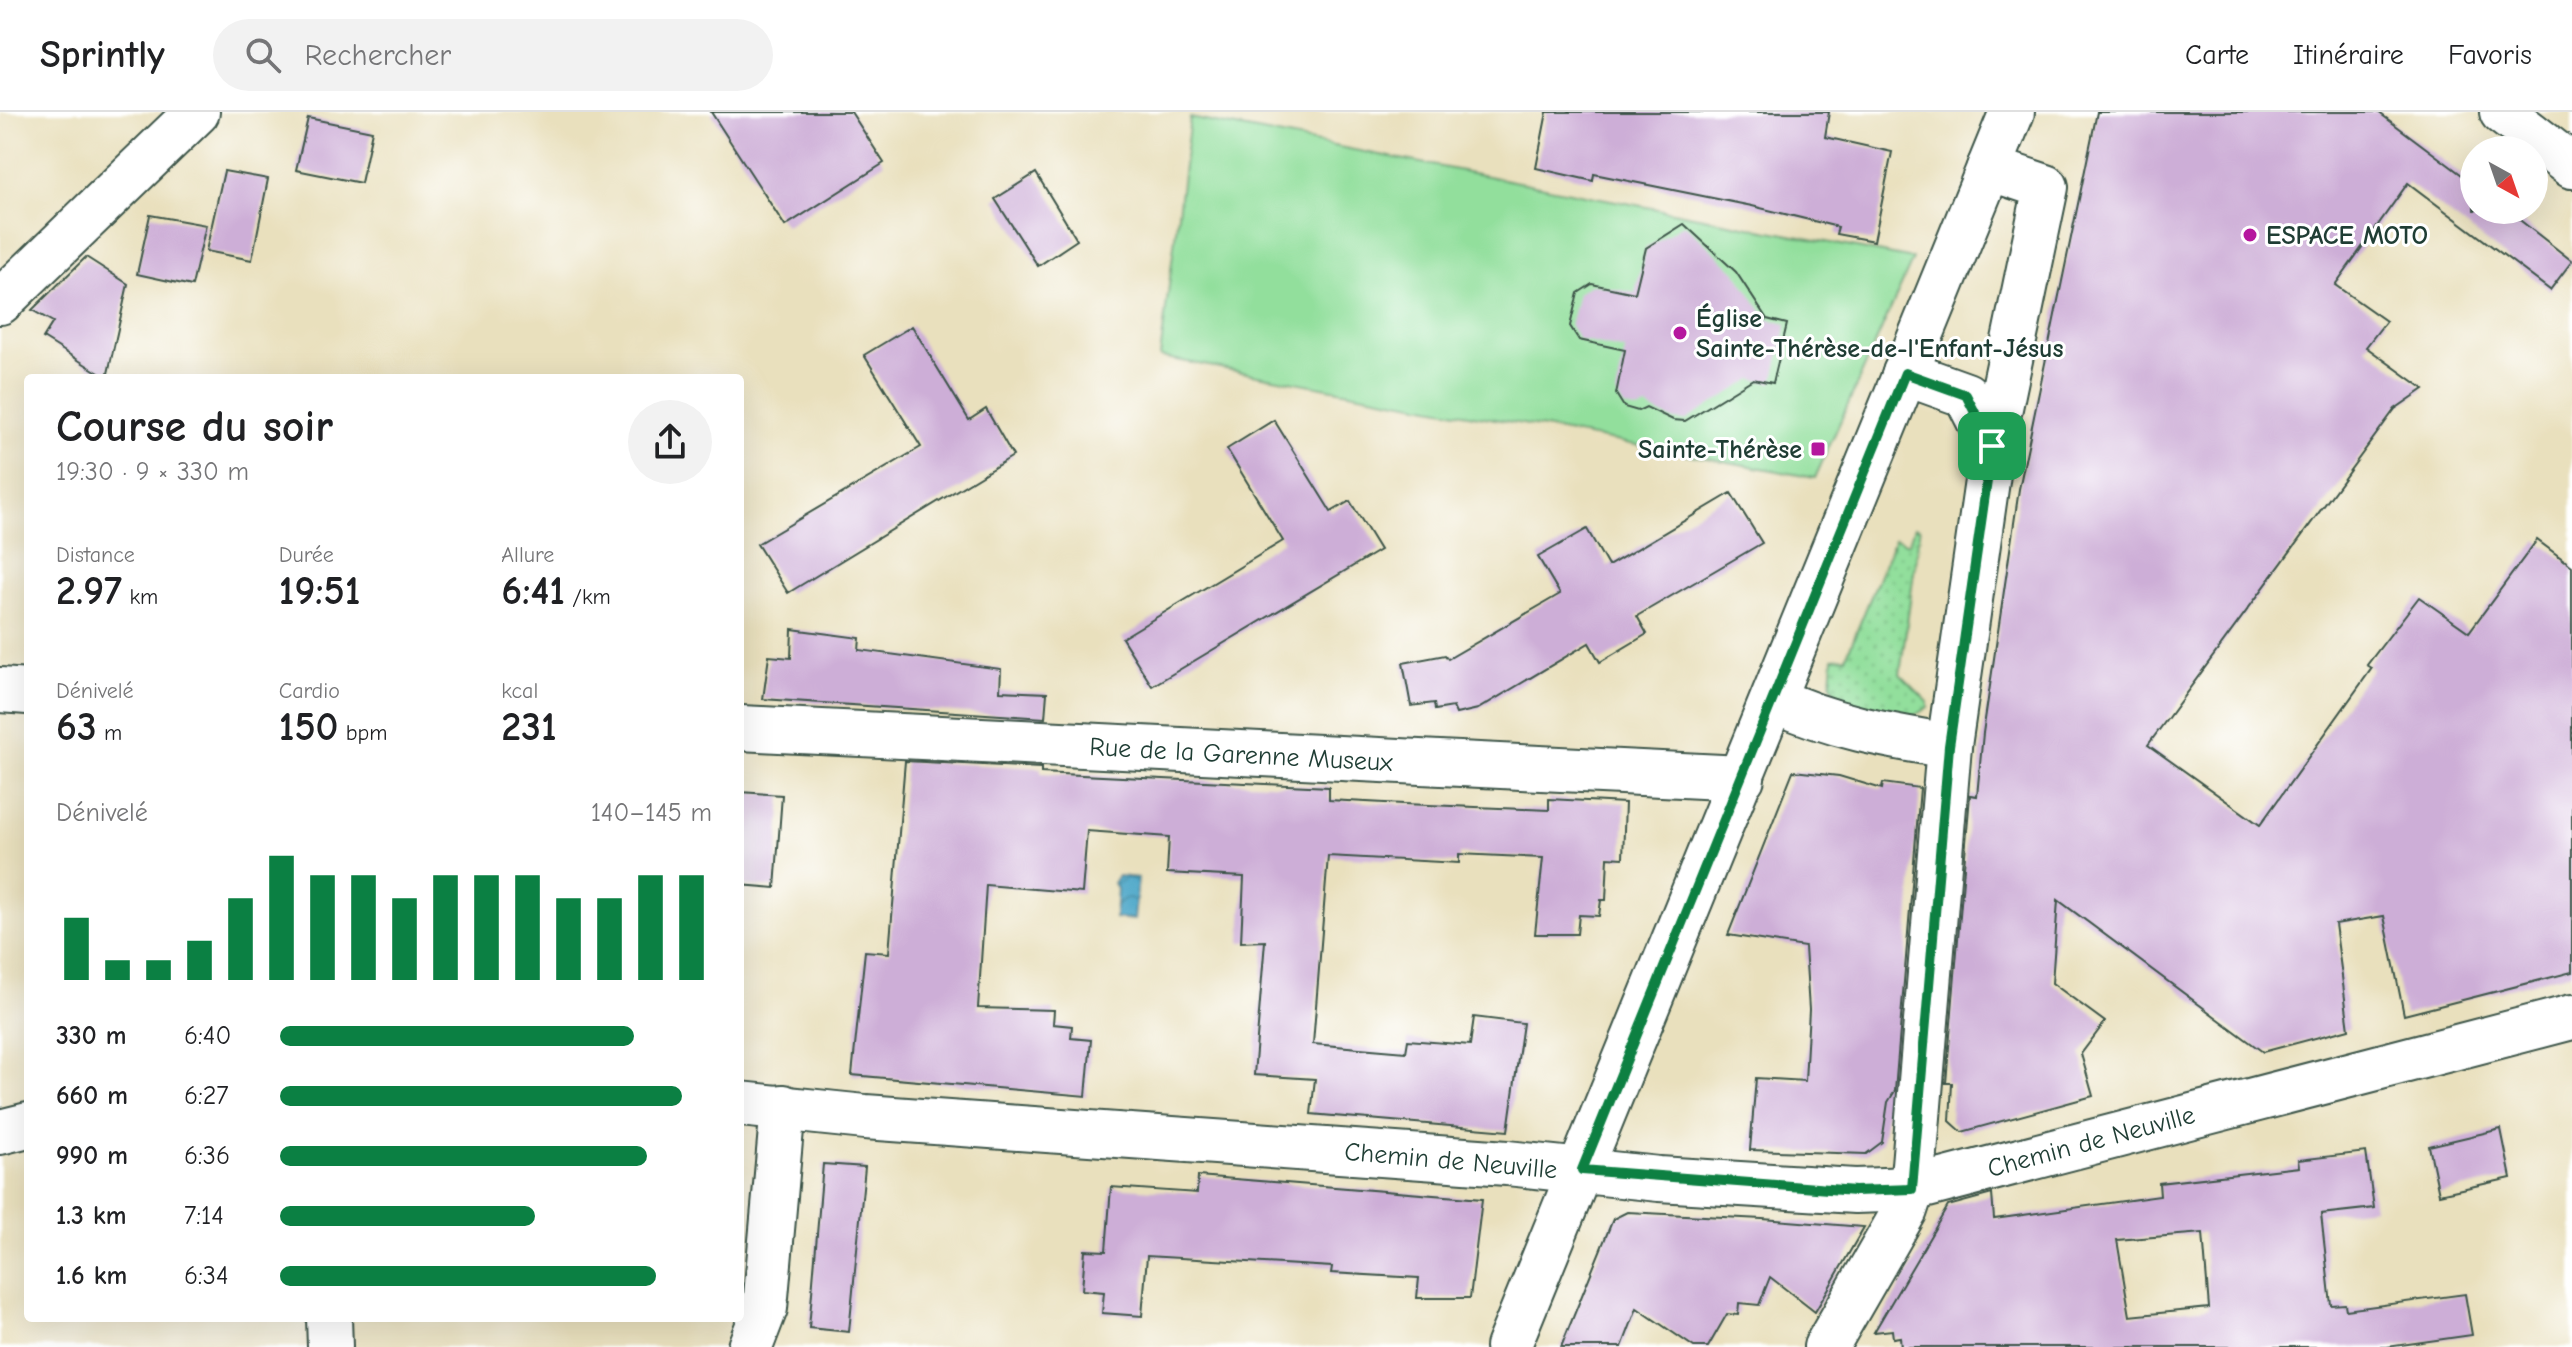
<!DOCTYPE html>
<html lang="fr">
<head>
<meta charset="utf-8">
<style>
	body { margin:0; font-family:"Comic Neue",sans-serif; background:#f2f2f2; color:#202124; height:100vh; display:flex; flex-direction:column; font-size:30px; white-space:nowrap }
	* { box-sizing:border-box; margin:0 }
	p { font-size:26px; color:#757577 }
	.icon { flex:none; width:44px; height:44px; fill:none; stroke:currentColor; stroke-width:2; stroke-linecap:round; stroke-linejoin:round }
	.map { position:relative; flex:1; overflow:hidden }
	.sheet { position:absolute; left:24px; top:262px; width:720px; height:948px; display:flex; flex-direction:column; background:#fff; border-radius:8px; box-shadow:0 8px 32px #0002 }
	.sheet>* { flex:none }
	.needle { width:52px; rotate:140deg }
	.controls { position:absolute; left:2460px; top:24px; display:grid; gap:16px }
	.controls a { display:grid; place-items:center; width:88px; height:88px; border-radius:50%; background:#fff; box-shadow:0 8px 32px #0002; font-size:40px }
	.pin { position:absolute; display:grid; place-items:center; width:68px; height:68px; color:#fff; margin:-34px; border-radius:16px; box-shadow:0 4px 12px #0006 }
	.round { display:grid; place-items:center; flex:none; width:84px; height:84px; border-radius:42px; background:#f2f2f2 }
	.overview { display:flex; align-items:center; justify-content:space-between; height:136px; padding:0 32px }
	h1 { font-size:44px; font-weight:700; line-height:60px }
	.metrics { display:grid; grid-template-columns:repeat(3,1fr); gap:12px; height:136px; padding:8px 32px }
	.metrics div { display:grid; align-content:center }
	.metrics b { font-size:40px; font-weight:700 }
	.metrics small { font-size:22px; font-weight:400 }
	.metrics p { font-size:22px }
	.chart { height:224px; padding:16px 32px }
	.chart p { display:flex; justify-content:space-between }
	.chart svg { width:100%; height:144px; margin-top:8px; stroke:#0b8043; stroke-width:6 }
	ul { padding:0 32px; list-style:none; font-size:26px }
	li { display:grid; grid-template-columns:128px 96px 1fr; align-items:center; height:60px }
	li i { height:20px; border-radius:10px; background:#0b8043 }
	header { display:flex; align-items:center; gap:48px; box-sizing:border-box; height:112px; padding:0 40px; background:#fff; border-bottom:2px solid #e0e0e0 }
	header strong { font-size:38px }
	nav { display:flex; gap:44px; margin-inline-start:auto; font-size:28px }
	.search { width:560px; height:72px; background:#f2f2f2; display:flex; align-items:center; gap:20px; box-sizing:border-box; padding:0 28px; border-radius:44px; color:#757577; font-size:30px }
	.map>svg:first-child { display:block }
	.grass { fill:url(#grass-dots); stroke:#588e68; stroke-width:2 }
	.park { fill:#92df9c; stroke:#588e68; stroke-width:2 }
	.water { fill:url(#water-waves); stroke:#34717e; stroke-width:2 }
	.building { fill:#cdaed7; fill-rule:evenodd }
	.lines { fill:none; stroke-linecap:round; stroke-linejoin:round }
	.minor-casing { stroke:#3d5549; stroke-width:48 }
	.major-casing { stroke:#3d5549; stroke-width:48 }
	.minor { stroke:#fff; stroke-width:44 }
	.major { stroke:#fff; stroke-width:44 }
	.route-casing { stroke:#fff; stroke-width:16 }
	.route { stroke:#0b8043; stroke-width:10 }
	.poi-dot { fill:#b5179e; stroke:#fff; stroke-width:3 }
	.labels { text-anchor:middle; stroke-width:6; stroke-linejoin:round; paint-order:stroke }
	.poi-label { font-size:26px; font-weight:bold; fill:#1f3d34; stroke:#fff; text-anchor:start }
	.street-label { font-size:26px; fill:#1f3d34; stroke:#fff }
</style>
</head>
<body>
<header>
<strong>Sprintly</strong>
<div class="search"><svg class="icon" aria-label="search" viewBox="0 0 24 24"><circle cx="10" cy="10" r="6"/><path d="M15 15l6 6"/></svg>Rechercher</div>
<nav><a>Carte</a><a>Itinéraire</a><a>Favoris</a></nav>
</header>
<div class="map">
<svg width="2572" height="1235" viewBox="0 0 2572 1235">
	<defs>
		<pattern id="grass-dots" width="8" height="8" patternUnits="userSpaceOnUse" patternTransform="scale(2)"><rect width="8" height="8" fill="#92df9c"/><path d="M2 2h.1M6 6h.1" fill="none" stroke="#7dc087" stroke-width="1.8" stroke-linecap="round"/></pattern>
		<pattern id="water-waves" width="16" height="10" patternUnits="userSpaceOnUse" patternTransform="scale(2)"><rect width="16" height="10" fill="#48a5c7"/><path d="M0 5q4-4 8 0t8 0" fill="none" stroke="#3b88a2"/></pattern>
	</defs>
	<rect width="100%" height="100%" fill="#fff"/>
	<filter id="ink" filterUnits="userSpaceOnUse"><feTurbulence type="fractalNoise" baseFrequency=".0125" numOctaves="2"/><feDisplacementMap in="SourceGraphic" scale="16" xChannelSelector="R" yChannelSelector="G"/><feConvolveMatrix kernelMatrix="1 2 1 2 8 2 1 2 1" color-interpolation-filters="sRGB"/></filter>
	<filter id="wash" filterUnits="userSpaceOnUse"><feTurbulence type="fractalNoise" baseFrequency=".006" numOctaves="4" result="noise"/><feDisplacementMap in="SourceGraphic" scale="32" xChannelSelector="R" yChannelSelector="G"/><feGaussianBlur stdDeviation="1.8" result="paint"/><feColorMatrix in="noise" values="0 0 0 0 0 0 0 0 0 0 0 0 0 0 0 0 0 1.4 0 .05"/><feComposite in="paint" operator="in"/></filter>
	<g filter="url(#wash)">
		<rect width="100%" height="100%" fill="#e9e0bd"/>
		<!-- grass -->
		<path class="grass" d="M 1915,415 L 1920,417 L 1900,562 L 1928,590 L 1928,595 L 1911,606 L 1844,593 L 1831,572 L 1833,546 L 1846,545 L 1895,426 L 1908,432 Z"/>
		<!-- park -->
		<path class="park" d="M 1190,6 L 1913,147 L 1815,366 L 1160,245 Z"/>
		<!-- water -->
		<path class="water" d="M 1118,764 L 1138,766 L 1134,808 L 1115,806 L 1117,777 L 1113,771 Z"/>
		<g id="blocks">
			<!-- building -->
			<g class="building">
				<path d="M 711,0 L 851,0 L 884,51 L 785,114 Z"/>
				<path d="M 1547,0 L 1829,0 L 1825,25 L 1892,40 L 1874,129 L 1836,122 L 1838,115 L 1752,94 L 1594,62 L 1593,69 L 1536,56 Z"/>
				<path d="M 2097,0 L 2378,0 L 2474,72 L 2474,98 L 2507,98 L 2572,149 L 2550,178 L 2408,71 L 2335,173 L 2386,209 L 2366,235 L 2424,277 L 2395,297 L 2148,633 L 2260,713 L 2372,556 L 2367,553 L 2419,485 L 2469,520 L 2537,428 L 2572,454 L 2572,860 L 2404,903 L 2384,804 L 2335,812 L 2349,917 L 2263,940 L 2058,788 L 2052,871 L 2105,910 L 2081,942 L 2093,984 L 1962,1020 L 1950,1009 L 1952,971 L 1946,971 L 1970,683 L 1977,684 L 1983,621 L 2019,377 Z"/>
				<path d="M 308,6 L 372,19 L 361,71 L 296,58 Z"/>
				<path d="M 224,59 L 268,67 L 252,148 L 206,139 Z"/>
				<path d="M 1036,61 L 1077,128 L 1038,154 L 995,87 Z"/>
				<path d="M 150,103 L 206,113 L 192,174 L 137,162 Z"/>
				<path d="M 1684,112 L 1736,160 L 1767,207 L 1787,212 L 1773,271 L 1753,267 L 1685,309 L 1673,308 L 1646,295 L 1638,299 L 1624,295 L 1616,282 L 1625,238 L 1579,228 L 1570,214 L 1578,181 L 1592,172 L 1635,181 L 1646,136 Z"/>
				<path d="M 86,145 L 128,172 L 107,266 L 43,226 L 53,210 L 32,198 Z"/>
				<path d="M 912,214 L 969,308 L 986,297 L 1013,344 L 788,481 L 757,432 L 921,335 L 864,243 Z"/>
				<path d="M 1274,308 L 1331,400 L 1350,389 L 1380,438 L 1152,574 L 1122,526 L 1283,429 L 1227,337 Z"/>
				<path d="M 1731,381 L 1762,431 L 1637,504 L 1647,522 L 1600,550 L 1589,531 L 1478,597 L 1456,602 L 1453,595 L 1435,598 L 1434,591 L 1411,594 L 1403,551 L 1445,543 L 1448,547 L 1560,482 L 1538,445 L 1587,417 L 1608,454 Z"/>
				<path d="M 792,517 L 860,526 L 859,538 L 1001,557 L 1000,579 L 1047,581 L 1045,606 L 763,587 L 769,544 L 791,546 Z"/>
				<path d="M 905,649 L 1041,656 L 1041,661 L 1329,675 L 1329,688 L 1404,692 L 1549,698 L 1549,687 L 1625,691 L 1623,746 L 1608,745 L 1606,788 L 1601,788 L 1599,804 L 1579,803 L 1577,822 L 1535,822 L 1543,746 L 1459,742 L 1459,751 L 1328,744 L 1313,932 L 1406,940 L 1408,928 L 1470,933 L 1474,905 L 1523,911 L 1508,1019 L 1311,1002 L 1315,967 L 1254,963 L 1265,829 L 1241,830 L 1244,765 L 1167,761 L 1169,725 L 1087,719 L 1082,781 L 986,773 L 978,896 L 1054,898 L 1053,912 L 1072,914 L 1071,926 L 1091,928 L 1086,984 L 852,963 L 865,839 L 889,841 Z"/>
				<path d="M 1793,659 L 1839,664 L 1882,677 L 1883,671 L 1920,676 L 1895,979 L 1888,990 L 1882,1030 L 1866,1042 L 1750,1038 L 1756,966 L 1805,969 L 1809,898 L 1805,835 L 1728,823 Z"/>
				<path d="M 740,680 L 782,683 L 775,776 L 740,773 Z"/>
				<path d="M 2501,1017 L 2511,1066 L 2439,1082 L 2429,1034 Z"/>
				<path d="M 2366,1040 L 2374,1096 L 2321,1102 L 2331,1193 L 2345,1192 L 2346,1198 L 2465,1182 L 2472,1223 L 2387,1235 L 1901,1235 L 1900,1225 L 1893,1226 L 1892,1218 L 1874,1220 L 1948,1094 L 1992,1082 L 1994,1107 L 2160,1084 L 2159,1071 L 2299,1055 L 2298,1048 ZM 2203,1121 L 2209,1196 L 2130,1204 L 2117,1128 Z"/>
				<path d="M 823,1052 L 865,1055 L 849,1220 L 809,1216 Z"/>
				<path d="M 1198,1064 L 1482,1087 L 1470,1186 L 1417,1186 L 1419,1166 L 1331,1161 L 1332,1155 L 1147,1144 L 1142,1204 L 1102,1201 L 1104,1180 L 1082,1178 L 1085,1138 L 1106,1139 L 1111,1075 L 1197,1081 Z"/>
				<path d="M 1627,1100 L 1762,1107 L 1864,1115 L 1815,1200 L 1770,1165 L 1759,1193 L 1739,1191 L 1738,1203 L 1727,1202 L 1708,1235 L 1694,1235 L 1637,1196 L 1622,1235 L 1561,1235 L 1613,1107 Z"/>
			</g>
		</g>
	</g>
	<g filter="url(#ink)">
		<use href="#blocks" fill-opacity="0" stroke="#3d5549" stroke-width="2"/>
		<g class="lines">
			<!-- minor casing -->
			<g class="minor-casing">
				<g id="minor">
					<path d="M 1989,56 L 2046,75 L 1992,334"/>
					<path d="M 0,190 L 197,0"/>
					<path d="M 0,578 L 28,580"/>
					<path d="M 1773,587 C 1830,614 1888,624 1949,634"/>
					<path d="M 740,616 L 1742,666"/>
					<path d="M 329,1206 L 330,1235"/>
					<path d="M 750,1235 L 765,1196 L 783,995"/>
					<path d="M 1826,1235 L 1905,1098 L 1912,1077 L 1949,634 L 1992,334 L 1966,283 L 1905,261"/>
				</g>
			</g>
			<!-- major casing -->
			<g class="major-casing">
				<g id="major">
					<path d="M 2502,0 L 2572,54"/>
					<path d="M 740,992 L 865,1005 L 1507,1051 L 1659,1067 L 1855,1079 L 1912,1077 L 2572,905"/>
					<path d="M 0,1020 L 28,1013"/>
					<path d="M 1508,1235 L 2012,0"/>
				</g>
			</g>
			<!-- minor -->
			<use href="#minor" class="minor"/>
			<!-- major -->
			<use href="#major" class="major"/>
		</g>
	</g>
	<g class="lines" filter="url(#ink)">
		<!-- route casing -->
		<g class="route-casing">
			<path id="route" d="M 1905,261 L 1966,283 L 1992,334 L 1949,634 L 1912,1077 L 1855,1079 L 1582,1058 Z"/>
		</g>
		<!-- route -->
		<use href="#route" class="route"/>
	</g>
	<!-- markers -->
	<g class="poi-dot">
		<circle cx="2250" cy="123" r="8"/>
		<circle cx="1680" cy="221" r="8"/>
		<rect x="1810" y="329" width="16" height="16" rx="4"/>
	</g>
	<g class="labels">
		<!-- poi labels -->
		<g class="poi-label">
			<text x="2266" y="132">ESPACE MOTO</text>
			<text x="1696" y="215">Église<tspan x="1696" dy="30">Sainte-Thérèse-de-l'Enfant-Jésus</tspan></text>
			<text x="1802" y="346" text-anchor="end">Sainte-Thérèse</text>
		</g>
		<!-- street labels -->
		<g class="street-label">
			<text transform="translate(1241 642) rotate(3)" y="9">Rue de la Garenne Museux</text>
			<text transform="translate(2091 1029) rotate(-15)" y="9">Chemin de Neuville</text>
			<text transform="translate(1451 1048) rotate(5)" y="9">Chemin de Neuville</text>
		</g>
	</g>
</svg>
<div class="controls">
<a><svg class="needle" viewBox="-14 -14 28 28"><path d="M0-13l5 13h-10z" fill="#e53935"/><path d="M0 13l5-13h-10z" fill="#757577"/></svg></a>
</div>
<div class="pin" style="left:1992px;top:334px;background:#1e9e55"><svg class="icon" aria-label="arrive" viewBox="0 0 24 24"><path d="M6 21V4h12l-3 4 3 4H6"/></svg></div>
<section class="sheet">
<div class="overview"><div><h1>Course du soir</h1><p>19:30 · 9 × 330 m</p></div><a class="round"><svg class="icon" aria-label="share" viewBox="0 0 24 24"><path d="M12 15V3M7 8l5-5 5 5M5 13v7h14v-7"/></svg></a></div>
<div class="metrics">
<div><p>Distance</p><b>2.97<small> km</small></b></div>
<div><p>Durée</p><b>19:51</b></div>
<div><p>Allure</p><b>6:41<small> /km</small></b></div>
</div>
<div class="metrics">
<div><p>Dénivelé</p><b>63<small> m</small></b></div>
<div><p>Cardio</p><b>150<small> bpm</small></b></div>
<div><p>kcal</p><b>231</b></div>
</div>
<div class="chart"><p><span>Dénivelé</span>140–145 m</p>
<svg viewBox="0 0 160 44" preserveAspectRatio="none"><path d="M5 44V25M15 44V38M25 44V38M35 44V32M45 44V19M55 44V6M65 44V12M75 44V12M85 44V19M95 44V12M105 44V12M115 44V12M125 44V19M135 44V19M145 44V12M155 44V12"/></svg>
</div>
<ul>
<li><b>330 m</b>6:40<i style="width:82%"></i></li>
<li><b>660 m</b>6:27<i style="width:93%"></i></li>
<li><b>990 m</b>6:36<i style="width:85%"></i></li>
<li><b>1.3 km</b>7:14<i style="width:59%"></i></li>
<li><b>1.6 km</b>6:34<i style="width:87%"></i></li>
</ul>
</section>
</div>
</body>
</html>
